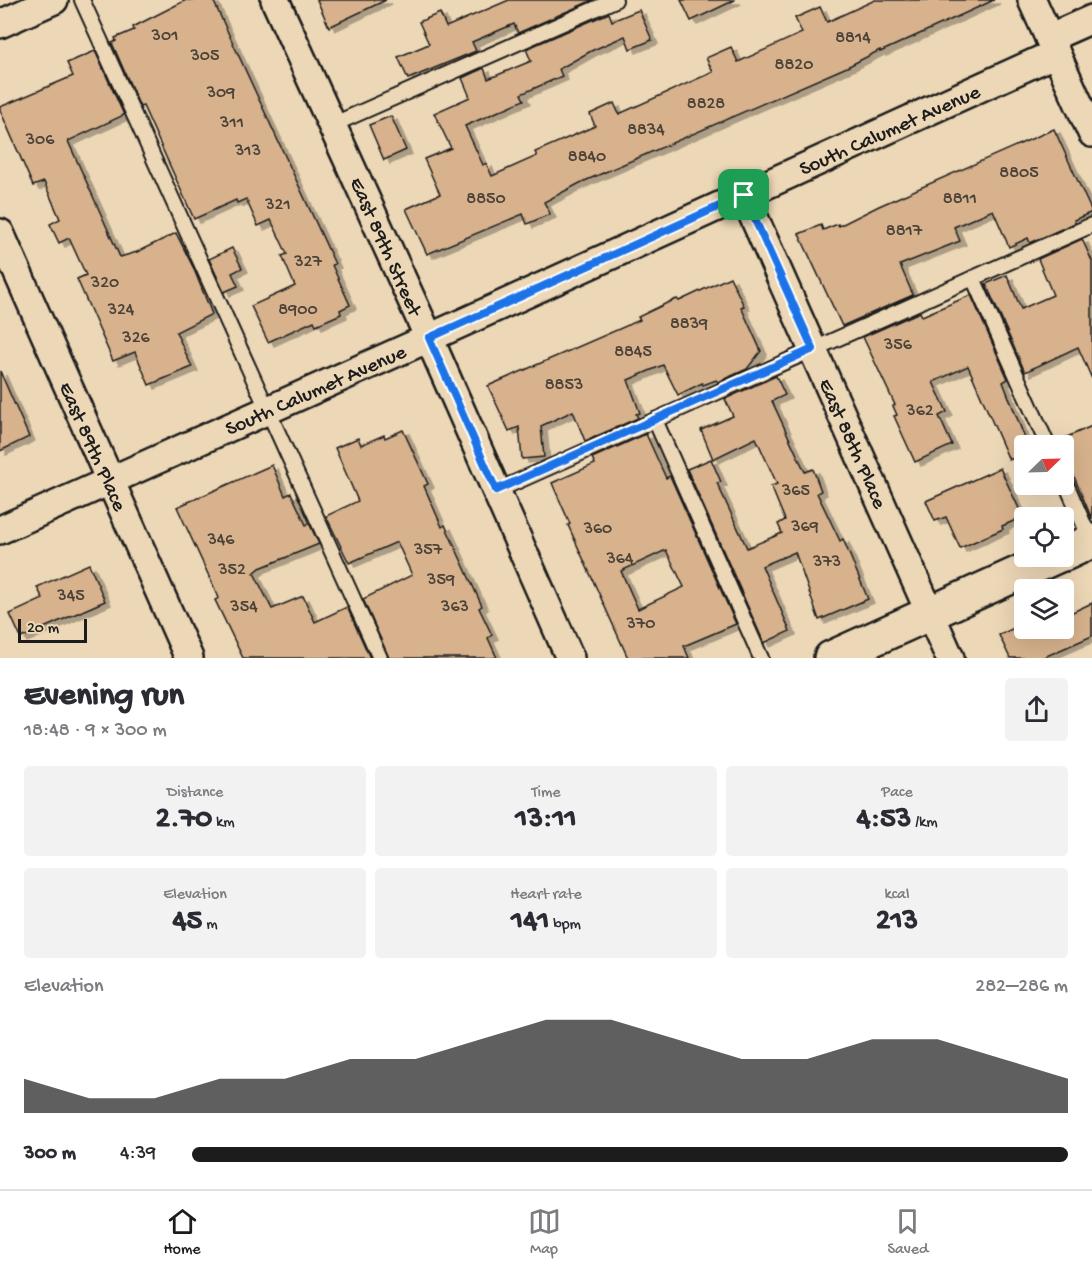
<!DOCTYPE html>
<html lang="en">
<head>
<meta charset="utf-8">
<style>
	body { margin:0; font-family:"Gochi Hand",sans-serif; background:#f2f2f3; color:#2b2b33; height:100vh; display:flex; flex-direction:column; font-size:22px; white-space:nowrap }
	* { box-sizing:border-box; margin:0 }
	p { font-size:20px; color:#7c7c81 }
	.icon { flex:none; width:33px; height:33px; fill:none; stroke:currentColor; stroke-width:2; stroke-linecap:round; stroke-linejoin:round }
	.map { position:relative; height:658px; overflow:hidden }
	.side { display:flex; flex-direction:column; background:#fff; flex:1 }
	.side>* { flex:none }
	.needle { width:39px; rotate:67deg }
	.buttons { position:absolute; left:1014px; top:435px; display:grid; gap:12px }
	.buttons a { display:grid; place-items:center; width:60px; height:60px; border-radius:6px; background:#fff; box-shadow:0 6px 24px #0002; font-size:30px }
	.scale { position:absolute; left:18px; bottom:15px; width:69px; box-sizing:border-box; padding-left:6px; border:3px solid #1c1c1c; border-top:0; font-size:16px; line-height:21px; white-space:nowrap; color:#1c1c1c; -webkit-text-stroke:4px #ecd7b6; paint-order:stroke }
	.pin { position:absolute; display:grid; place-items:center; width:51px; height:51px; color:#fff; margin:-26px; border-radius:12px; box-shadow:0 3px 9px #0006 }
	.round { display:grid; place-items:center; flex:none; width:63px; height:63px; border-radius:6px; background:#f2f2f3 }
	.overview { display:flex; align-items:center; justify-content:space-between; height:102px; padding:0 24px }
	h1 { font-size:33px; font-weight:800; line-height:45px }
	.metrics { display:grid; grid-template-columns:repeat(3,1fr); gap:9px; height:102px; padding:6px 24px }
	.metrics div { display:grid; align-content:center; border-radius:6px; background:#f2f2f3; text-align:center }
	.metrics b { font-size:30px; font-weight:800 }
	.metrics small { font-size:16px; font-weight:400 }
	.metrics p { font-size:16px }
	.chart { height:168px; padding:12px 24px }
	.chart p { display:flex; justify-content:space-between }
	.chart svg { width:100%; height:108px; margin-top:6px; fill:#1c1c1c; opacity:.7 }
	ul { padding:0 24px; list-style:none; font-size:20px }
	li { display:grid; grid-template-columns:96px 72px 1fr; align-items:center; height:45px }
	li i { height:15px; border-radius:8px; background:#1c1c1c }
	.menu { display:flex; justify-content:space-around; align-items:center; height:84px; border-top:2px solid #e1e1e2; background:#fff; font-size:16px; color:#7c7c81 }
	.menu a { display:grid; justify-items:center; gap:3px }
	.menu .selected { color:#1c1c1c }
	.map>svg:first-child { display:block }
	.building { fill:#d7b28d; stroke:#1c1c1c; stroke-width:1.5; fill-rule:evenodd; filter:url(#shadow) }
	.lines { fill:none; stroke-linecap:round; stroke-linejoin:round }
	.lane-casing { stroke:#1c1c1c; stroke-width:18 }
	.street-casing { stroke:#1c1c1c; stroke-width:32 }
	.secondary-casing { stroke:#1c1c1c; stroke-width:38 }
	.lane { stroke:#ecd7b6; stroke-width:14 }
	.street { stroke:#ecd7b6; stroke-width:27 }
	.secondary { stroke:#ecd7b6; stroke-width:33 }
	.route-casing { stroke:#fff; stroke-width:12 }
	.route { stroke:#1a73e8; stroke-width:8 }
	.labels { text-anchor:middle; stroke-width:5; stroke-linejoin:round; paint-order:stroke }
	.number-label { font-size:18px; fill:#4b4238 }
	.street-label { font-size:21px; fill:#1c1c1c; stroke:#ecd7b6 }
</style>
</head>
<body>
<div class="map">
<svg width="1092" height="658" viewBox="0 0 1092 658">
	<defs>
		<filter id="shadow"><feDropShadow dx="6" dy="4" stdDeviation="0" flood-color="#0004"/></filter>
	</defs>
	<rect width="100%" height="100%" fill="#ecd7b6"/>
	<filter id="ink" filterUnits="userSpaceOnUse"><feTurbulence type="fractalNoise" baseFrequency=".0167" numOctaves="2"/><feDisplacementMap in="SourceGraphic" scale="12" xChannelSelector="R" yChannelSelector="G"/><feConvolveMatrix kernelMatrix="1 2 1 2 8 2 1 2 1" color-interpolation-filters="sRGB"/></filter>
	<g filter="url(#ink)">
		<!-- building -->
		<g class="building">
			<path d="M 186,0 L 213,0 L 335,264 L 332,265 L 350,305 L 340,310 L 341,314 L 316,325 L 314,321 L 268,342 L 251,306 L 295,286 L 282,256 L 287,254 L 271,220 L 258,226 L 246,199 L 237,203 L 236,200 L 194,219 L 143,106 L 140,107 L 112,43 L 116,41 L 115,38 L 134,30 L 133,27 Z"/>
			<path d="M 317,0 L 386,0 L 329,27 Z"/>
			<path d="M 509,0 L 593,0 L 518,33 L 514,24 L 472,42 L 476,51 L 408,79 L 398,57 L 429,44 L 419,22 L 440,13 L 446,27 Z"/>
			<path d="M 681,0 L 735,0 L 691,21 Z"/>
			<path d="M 875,0 L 994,0 L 880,52 L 880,50 L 847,67 L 580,183 L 544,202 L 550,214 L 527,224 L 523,214 L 427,254 L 406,209 L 440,194 L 424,159 L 451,148 L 434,113 L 470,97 L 462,78 L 484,68 L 488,79 L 531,61 L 526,49 L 609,13 L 612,21 L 639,10 L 652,40 L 630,49 L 625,36 L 591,51 L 559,69 L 562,76 L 521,94 L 524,100 L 465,126 L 483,165 L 486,163 L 492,176 L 537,156 L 535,152 L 595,126 L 590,114 L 614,103 L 619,114 L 713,72 L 706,58 L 731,47 L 738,62 L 802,33 L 795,18 L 820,7 L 827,22 Z"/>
			<path d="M 95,51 L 124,115 L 68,141 L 96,203 L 120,257 L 137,252 L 176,233 L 193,267 L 212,314 L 176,332 L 192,367 L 149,385 L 135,352 L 113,361 L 77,279 L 86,275 L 69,238 L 59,243 L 50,224 L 60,219 L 44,182 L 33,186 L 0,110 L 0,107 L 73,76 L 67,63 Z"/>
			<path d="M 391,116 L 406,150 L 384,160 L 369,125 Z"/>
			<path d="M 1054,129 L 1092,212 L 1074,220 L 1075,223 L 1030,243 L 1028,238 L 1009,247 L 993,210 L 954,227 L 960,241 L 900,265 L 913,295 L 842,326 L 799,234 L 821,225 L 823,230 L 838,224 L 839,226 L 879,206 Z"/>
			<path d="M 1082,239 L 1092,261 L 1092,379 L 1078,347 L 1025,372 L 986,284 L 1007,275 L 1021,309 L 1053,295 L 1038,259 Z"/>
			<path d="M 232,248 L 242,268 L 232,273 L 238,286 L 224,292 L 209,259 Z"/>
			<path d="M 730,277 L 744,306 L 741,307 L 761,351 L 747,369 L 718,382 L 716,380 L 703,385 L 702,383 L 678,395 L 663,365 L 628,380 L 640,413 L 636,414 L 638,418 L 585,441 L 573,411 L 541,426 L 544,457 L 522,459 L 519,427 L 509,431 L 488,386 L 640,320 L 638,317 L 667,303 L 677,299 L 679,301 Z"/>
			<path d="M 971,295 L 1008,379 L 1003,382 L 1024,436 L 1024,454 L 1009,460 L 968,366 L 933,382 L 947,412 L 939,416 L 952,445 L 915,462 L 894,416 L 897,415 L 893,406 L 895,405 L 863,337 L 920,312 L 922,316 Z"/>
			<path d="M 0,371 L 29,437 L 0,451 Z"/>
			<path d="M 776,376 L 785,395 L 772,401 L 805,472 L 813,469 L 821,491 L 817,493 L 840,541 L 843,539 L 868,599 L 819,620 L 795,552 L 762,566 L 790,631 L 764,643 L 687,469 L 711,459 L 721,482 L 717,483 L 747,548 L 782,533 L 778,524 L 785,520 L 771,486 L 777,484 L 756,438 L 713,459 L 701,430 L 733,416 L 725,399 Z"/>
			<path d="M 1092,426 L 1092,519 L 1064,453 L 1064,446 L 1060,446 L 1058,441 Z"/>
			<path d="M 403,430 L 428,484 L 424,486 L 442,527 L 445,525 L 482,606 L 479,608 L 492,635 L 488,638 L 497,658 L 389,658 L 363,599 L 412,575 L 397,542 L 349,563 L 326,516 L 358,501 L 335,448 L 358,438 L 361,445 L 384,435 L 385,438 Z"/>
			<path d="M 646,434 L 666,478 L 670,476 L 736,624 L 684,646 L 689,658 L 628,658 L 568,525 L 570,524 L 552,483 L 595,464 L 592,458 ZM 666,550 L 684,587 L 638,609 L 621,571 Z"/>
			<path d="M 272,465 L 285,496 L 291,493 L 306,525 L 309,523 L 319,544 L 260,568 L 254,573 L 272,609 L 303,596 L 315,622 L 347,607 L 370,658 L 243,658 L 215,600 L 219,598 L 177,507 Z"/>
			<path d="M 1000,468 L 1023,517 L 1002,526 L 1003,529 L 960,548 L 946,517 L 935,521 L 926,501 Z"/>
			<path d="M 89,564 L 105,601 L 21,638 L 10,614 L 43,599 L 37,587 Z"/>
			<path d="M 1092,603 L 1092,636 L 1042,658 L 1010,658 L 999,635 L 1014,628 L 1064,628 L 1064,616 Z"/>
		</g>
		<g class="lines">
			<!-- lane casing -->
			<g class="lane-casing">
				<g id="lane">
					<path d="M 82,0 L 380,658"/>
					<path d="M 332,125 L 615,0"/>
					<path d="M 973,278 L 1048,446"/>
					<path d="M 655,420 L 761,658"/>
					<path d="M 1064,479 L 1092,543"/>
					<path d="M 496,491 L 1092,225"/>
				</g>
			</g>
			<!-- street casing -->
			<g class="street-casing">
				<g id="street">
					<path d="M 275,0 L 429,338 L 570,658"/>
					<path d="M 1032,0 L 1092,133"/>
					<path d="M 0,24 L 54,0"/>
					<path d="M 1049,38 L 1092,19"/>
					<path d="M 744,195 L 950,658"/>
					<path d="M 0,233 L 189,658"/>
					<path d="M 0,530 L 429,338 L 1056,53"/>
				</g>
			</g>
			<!-- secondary casing -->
			<g class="secondary-casing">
				<g id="secondary">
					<path d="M 1064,554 L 1092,541"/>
					<path d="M 831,658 L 1057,556"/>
				</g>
			</g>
			<!-- lane -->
			<use href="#lane" class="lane"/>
			<!-- street -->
			<use href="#street" class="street"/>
			<!-- secondary -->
			<use href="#secondary" class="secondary"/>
		</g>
	</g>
	<g class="lines" filter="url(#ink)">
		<!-- route casing -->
		<g class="route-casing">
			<path id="route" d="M 744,195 L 813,349 L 496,490 L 429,338 Z"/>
		</g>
		<!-- route -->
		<use href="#route" class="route"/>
	</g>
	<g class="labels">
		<!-- number labels -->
		<g class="number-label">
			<text x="165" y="40">301</text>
			<text x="853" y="42">8814</text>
			<text x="205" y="60">305</text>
			<text x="794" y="69">8820</text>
			<text x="221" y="97">309</text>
			<text x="706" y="108">8828</text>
			<text x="232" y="127">311</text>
			<text x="646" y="134">8834</text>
			<text x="40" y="144">306</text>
			<text x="248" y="155">313</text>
			<text x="587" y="161">8840</text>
			<text x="1019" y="177">8805</text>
			<text x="486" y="203">8850</text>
			<text x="960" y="203">8811</text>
			<text x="278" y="209">321</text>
			<text x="904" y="235">8817</text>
			<text x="308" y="266">327</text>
			<text x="105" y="287">320</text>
			<text x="121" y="314">324</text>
			<text x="298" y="314">8900</text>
			<text x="689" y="328">8839</text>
			<text x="136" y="342">326</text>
			<text x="898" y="349">356</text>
			<text x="633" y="356">8845</text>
			<text x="564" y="389">8853</text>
			<text x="920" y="415">362</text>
			<text x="796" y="495">365</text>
			<text x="805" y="531">369</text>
			<text x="598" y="533">360</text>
			<text x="221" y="544">346</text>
			<text x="428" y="554">357</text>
			<text x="620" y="563">364</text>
			<text x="827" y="566">373</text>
			<text x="232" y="574">352</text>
			<text x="441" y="584">359</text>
			<text x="71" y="600">345</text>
			<text x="244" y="611">354</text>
			<text x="455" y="611">363</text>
			<text x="641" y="628">370</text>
		</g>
		<!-- street labels -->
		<g class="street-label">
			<text transform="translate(889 129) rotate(-24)" y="7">South Calumet Avenue</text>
			<text transform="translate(387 246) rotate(66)" y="7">East 89th Street</text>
			<text transform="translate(315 389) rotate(-24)" y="7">South Calumet Avenue</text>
			<text transform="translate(854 443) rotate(66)" y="7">East 88th Place</text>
			<text transform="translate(94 446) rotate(66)" y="7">East 89th Place</text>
		</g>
	</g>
</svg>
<div class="buttons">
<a><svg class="needle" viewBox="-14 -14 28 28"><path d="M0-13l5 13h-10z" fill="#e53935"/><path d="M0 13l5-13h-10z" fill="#7c7c81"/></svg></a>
<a><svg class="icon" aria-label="locate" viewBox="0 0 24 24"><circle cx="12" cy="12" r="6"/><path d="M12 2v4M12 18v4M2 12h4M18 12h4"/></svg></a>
<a><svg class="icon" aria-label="layers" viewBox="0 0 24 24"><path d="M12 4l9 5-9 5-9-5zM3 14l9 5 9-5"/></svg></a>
</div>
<div class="scale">20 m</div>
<div class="pin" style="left:744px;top:195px;background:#1e9e55"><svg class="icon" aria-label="arrive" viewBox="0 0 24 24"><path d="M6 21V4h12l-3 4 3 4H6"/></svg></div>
</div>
<section class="side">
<div class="overview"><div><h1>Evening run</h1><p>18:48 · 9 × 300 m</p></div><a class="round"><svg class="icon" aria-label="share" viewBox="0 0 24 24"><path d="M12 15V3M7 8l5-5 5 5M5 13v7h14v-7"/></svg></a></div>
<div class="metrics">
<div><p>Distance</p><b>2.70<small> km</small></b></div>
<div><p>Time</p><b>13:11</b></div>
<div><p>Pace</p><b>4:53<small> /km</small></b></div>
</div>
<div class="metrics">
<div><p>Elevation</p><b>45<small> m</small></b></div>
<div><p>Heart rate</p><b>141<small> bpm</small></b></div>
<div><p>kcal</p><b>213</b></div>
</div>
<div class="chart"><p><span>Elevation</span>282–286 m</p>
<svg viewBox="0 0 160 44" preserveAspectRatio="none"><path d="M0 44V30L10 38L20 38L30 30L40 30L50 22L60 22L70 14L80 6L90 6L100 14L110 22L120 22L130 14L140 14L150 22L160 30V44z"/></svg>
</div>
<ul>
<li><b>300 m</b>4:39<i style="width:100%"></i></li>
</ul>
</section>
<nav class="menu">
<a class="selected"><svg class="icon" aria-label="home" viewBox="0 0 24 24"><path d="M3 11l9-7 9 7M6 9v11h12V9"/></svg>Home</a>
<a><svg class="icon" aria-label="map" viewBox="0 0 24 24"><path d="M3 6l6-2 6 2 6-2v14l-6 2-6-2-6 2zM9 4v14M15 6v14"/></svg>Map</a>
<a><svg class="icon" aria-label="saved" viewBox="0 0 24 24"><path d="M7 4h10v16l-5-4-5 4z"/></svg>Saved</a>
</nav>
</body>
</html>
